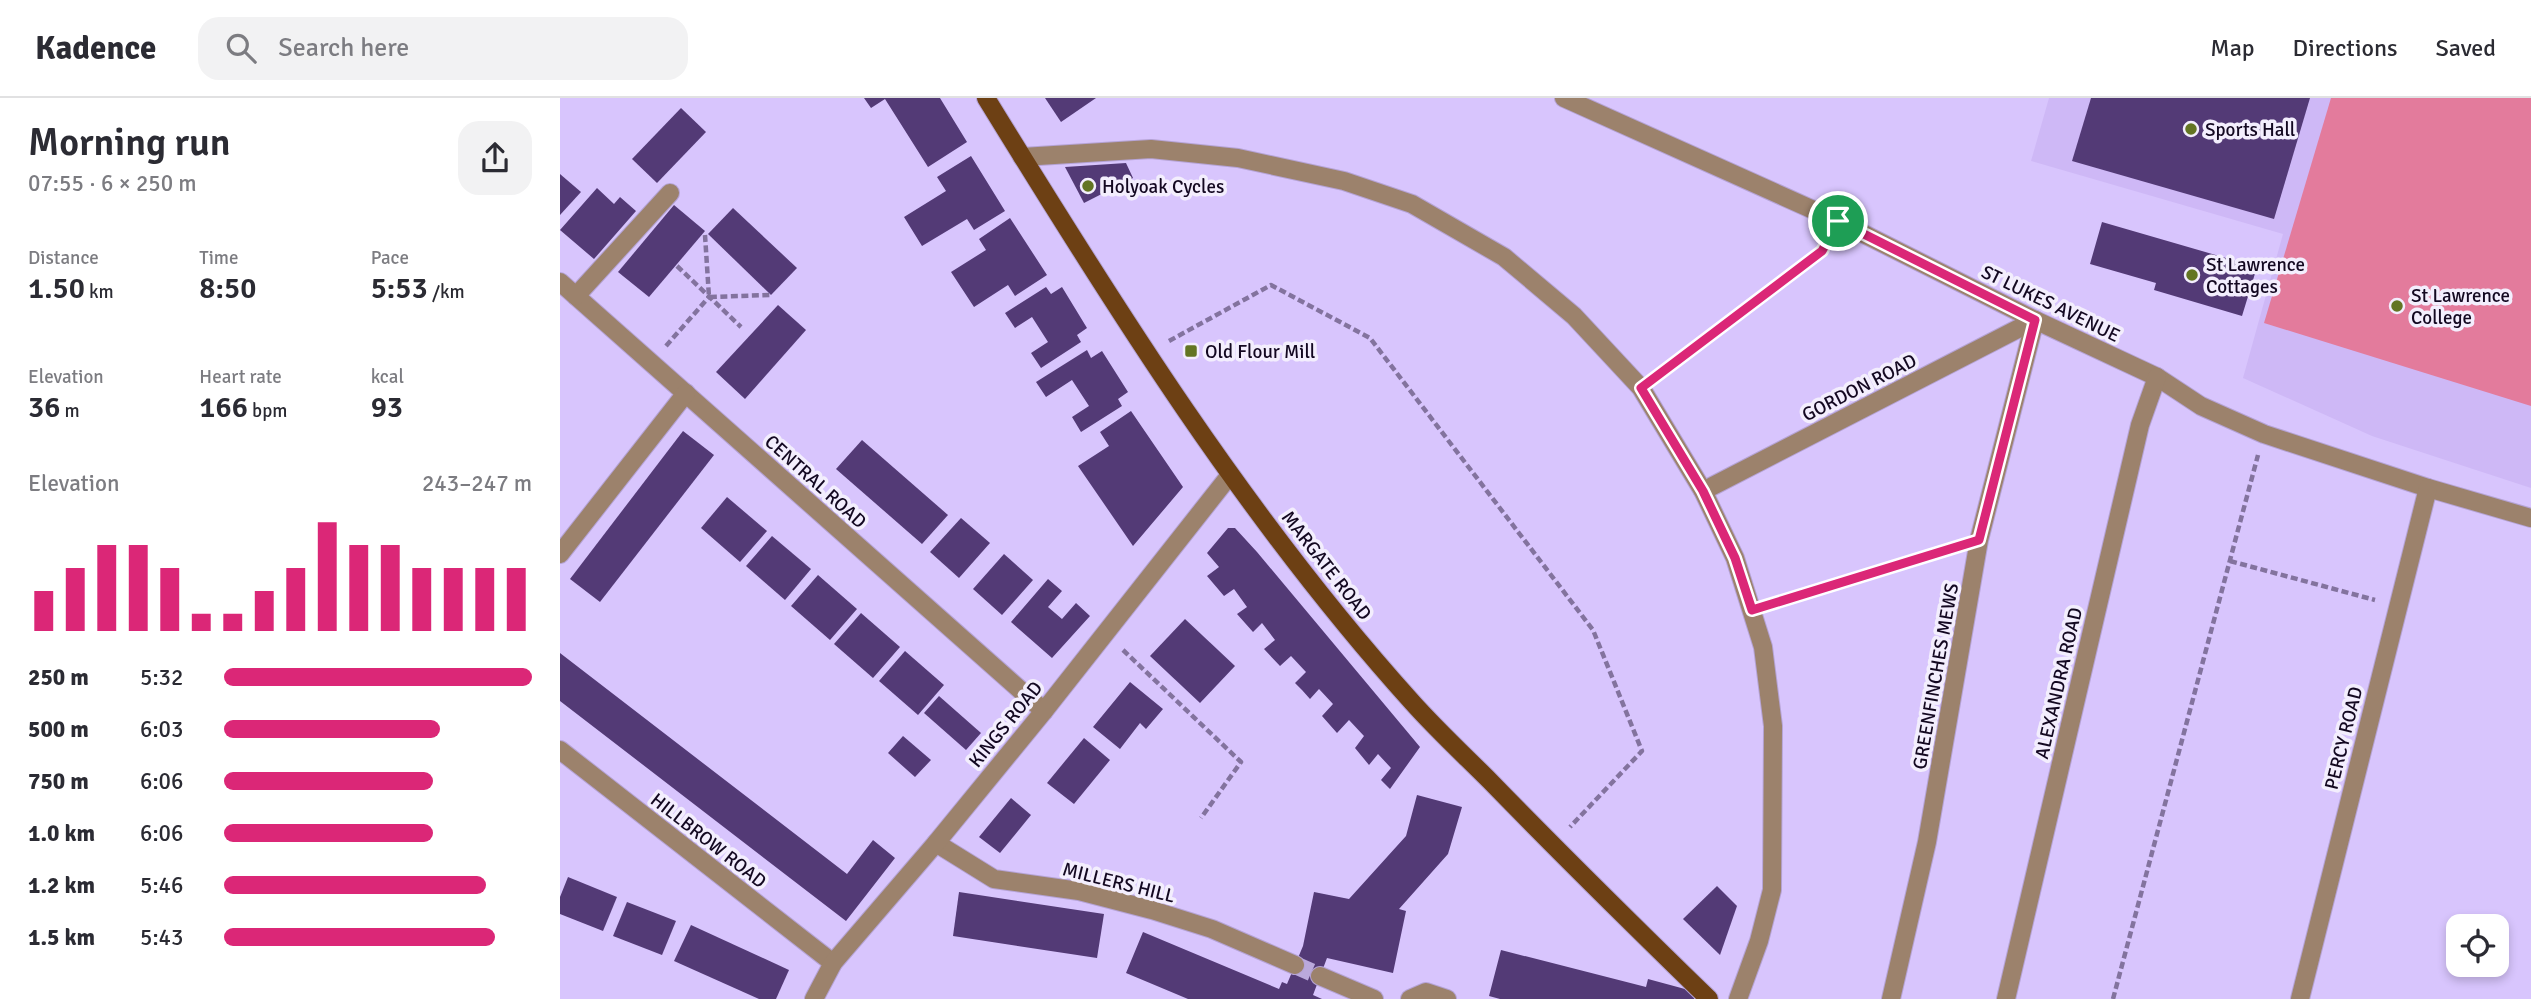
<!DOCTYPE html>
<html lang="en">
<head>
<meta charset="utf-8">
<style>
	body { margin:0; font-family:Signika,sans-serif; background:#f2f2f3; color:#2b2b33; height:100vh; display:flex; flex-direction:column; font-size:26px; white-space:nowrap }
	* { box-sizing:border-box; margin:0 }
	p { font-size:23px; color:#7c7c81 }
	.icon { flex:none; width:38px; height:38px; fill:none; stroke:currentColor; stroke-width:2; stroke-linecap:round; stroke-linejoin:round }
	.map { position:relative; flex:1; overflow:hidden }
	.panel { display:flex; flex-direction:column; background:#fff; width:560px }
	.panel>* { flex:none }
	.tools { position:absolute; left:1886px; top:816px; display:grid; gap:14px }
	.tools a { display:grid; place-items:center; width:63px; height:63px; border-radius:14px; background:#fff; box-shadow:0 4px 10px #0003; font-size:35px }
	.pin { position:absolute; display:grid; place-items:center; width:60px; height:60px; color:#fff; margin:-30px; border:4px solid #fff; border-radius:50%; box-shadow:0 2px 7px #0007 }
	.round { display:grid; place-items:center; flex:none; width:74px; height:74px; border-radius:21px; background:#f2f2f3 }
	.head { display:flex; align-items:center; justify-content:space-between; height:119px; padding:0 28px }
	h1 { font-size:38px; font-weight:600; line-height:52px }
	.figures { display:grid; grid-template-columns:repeat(3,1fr); gap:10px; height:119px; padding:7px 28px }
	.figures div { display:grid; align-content:center }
	.figures b { font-size:30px; font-weight:600 }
	.figures small { font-size:19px; font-weight:400 }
	.figures p { font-size:19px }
	.chart { height:196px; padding:14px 28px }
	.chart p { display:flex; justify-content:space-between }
	.chart svg { width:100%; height:126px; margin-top:7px; stroke:#db2777; stroke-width:6 }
	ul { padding:0 28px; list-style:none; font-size:23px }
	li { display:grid; grid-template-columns:112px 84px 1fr; align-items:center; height:52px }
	li i { height:18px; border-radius:9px; background:#db2777 }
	header { display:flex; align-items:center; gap:42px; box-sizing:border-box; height:98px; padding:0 35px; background:#fff; border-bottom:2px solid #e1e1e2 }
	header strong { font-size:33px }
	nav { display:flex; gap:38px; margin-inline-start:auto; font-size:24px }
	.search { width:490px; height:63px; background:#f2f2f3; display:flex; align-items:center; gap:18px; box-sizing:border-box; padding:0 24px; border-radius:21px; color:#7c7c81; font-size:26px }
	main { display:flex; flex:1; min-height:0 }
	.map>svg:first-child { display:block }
	.built { fill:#ceb8f6 }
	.green { fill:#e37b9c }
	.building { fill:#533a76 }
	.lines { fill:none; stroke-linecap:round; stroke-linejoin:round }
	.minor-tunnel { stroke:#baa9dc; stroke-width:18; stroke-dasharray:18 9; stroke-linecap:butt }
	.minor-casing { stroke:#b5a3d5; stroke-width:20 }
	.major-casing { stroke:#b5a3d5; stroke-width:20 }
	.path { stroke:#83739e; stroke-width:4.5; stroke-dasharray:7 3.5; stroke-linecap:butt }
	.minor { stroke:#9c826c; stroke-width:18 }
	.major { stroke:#6d4014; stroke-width:18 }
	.route-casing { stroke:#fff; stroke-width:14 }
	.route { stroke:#db2777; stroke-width:9 }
	.poi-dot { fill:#637523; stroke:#f3eefd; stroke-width:2.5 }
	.labels { text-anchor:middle; stroke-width:7; stroke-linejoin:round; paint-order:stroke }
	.poi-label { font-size:19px; fill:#130821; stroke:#f3eefd; text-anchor:start }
	.street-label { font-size:19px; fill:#130821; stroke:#f3eefd }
</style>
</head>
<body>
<header>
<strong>Kadence</strong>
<div class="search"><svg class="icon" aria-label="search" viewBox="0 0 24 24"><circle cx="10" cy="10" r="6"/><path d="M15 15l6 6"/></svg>Search here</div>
<nav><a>Map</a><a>Directions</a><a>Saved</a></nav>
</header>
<main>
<section class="panel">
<div class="head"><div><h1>Morning run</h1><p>07:55 · 6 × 250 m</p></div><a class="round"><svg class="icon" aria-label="share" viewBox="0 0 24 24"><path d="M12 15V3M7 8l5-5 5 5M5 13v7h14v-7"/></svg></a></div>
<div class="figures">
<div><p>Distance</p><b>1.50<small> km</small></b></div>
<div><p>Time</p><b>8:50</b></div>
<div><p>Pace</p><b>5:53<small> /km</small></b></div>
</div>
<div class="figures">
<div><p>Elevation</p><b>36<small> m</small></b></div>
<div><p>Heart rate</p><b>166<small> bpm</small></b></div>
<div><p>kcal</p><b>93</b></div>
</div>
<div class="chart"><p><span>Elevation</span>243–247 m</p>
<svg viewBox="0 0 160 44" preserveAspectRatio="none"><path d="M5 44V30M15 44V22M25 44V14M35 44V14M45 44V22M55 44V38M65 44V38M75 44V30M85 44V22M95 44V6M105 44V14M115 44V14M125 44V22M135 44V22M145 44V22M155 44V22"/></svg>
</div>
<ul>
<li><b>250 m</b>5:32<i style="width:100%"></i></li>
<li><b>500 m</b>6:03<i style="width:70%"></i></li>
<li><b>750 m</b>6:06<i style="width:68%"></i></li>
<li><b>1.0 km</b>6:06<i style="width:68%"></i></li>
<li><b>1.2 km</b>5:46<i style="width:85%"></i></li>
<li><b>1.5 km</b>5:43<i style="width:88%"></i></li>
</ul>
</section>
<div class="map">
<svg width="1971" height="901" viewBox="0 0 1971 901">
	<rect width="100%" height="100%" fill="#d8c5fd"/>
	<!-- built -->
	<path class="built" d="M 1489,0 L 1971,0 L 1971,390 L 1812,338 L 1683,280 L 1723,136 L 1471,63 Z"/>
	<!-- green -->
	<path class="green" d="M 1771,0 L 1971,0 L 1971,308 L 1704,225 Z"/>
	<!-- building -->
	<g class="building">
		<path d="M 304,0 L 380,0 L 407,44 L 368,69 L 325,1 L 311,10 Z"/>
		<path d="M 485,0 L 536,0 L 501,24 Z"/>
		<path d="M 1531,0 L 1750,0 L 1714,121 L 1512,63 Z"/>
		<path d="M 121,10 L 146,34 L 97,85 L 72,61 Z"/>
		<path d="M 411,58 L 445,113 L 414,132 L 407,121 L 362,148 L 344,119 L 386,93 L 377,79 Z"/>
		<path d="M 566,65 L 573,80 L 524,105 L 505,69 Z"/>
		<path d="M 0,76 L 21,94 L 0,117 Z"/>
		<path d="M 37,90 L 54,106 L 60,99 L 76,113 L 34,161 L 0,132 Z"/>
		<path d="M 114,107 L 145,133 L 89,199 L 58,174 Z"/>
		<path d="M 173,110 L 237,170 L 211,197 L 148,136 Z"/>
		<path d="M 450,120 L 487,177 L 455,198 L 448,187 L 414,209 L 391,174 L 426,152 L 419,141 Z"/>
		<path d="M 1542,124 L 1697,169 L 1682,218 L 1594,192 L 1596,185 L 1530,166 Z"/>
		<path d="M 486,189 L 491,196 L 502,189 L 527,230 L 517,237 L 521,244 L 481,270 L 471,255 L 488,244 L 472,219 L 455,230 L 445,215 Z"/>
		<path d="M 218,207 L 246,232 L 185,301 L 156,274 Z"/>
		<path d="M 527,252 L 531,260 L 542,253 L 568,294 L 558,301 L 562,308 L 521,334 L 512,319 L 529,308 L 512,282 L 486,299 L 476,284 Z"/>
		<path d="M 571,313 L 623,389 L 573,448 L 518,368 L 549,348 L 540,334 Z"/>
		<path d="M 123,333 L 154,357 L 40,504 L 10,481 Z"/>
		<path d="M 302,342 L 388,417 L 362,446 L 276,371 Z"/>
		<path d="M 167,399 L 207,433 L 180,464 L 141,430 Z"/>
		<path d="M 401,420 L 430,445 L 399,480 L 370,454 Z"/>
		<path d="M 668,430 L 675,430 L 697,454 L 860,649 L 830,691 L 821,682 L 831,670 L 818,656 L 809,667 L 795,650 L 804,638 L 789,622 L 777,635 L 762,618 L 773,606 L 759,591 L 750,601 L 742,592 L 735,585 L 746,574 L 731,558 L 720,568 L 704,551 L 715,542 L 702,525 L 693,534 L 677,516 L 687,509 L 674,491 L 664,498 L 647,478 L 659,469 L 647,455 Z"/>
		<path d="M 212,438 L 251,471 L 225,502 L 186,468 Z"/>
		<path d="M 444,456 L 473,482 L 442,517 L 413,491 Z"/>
		<path d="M 258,477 L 297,511 L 270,542 L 231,508 Z"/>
		<path d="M 488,481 L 502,493 L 488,509 L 502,521 L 516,505 L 530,518 L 492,560 L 451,524 Z"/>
		<path d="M 301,515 L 340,549 L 313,580 L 274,546 Z"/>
		<path d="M 625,521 L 675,568 L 640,605 L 590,558 Z"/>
		<path d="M 345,553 L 384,587 L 358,617 L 319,583 Z"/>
		<path d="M 0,555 L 287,776 L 313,742 L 335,760 L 286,823 L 0,603 Z"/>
		<path d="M 570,584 L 603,611 L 586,631 L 580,625 L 560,651 L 533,629 Z"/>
		<path d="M 379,598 L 421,635 L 406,652 L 364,615 Z"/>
		<path d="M 343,638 L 371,662 L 355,679 L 328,655 Z"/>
		<path d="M 524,640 L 550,662 L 514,706 L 487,685 Z"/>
		<path d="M 857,697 L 902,709 L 888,756 L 839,811 L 846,813 L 833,875 L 767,860 L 753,897 L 762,901 L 628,901 L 566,875 L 583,834 L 719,891 L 722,884 L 727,886 L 743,848 L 754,794 L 789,801 L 846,738 Z"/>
		<path d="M 451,700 L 471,717 L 440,755 L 419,739 Z"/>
		<path d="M 8,779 L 57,799 L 43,833 L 0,816 L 0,799 Z"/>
		<path d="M 1157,788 L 1177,808 L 1160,857 L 1123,821 Z"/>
		<path d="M 399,794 L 544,816 L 537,860 L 393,838 Z"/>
		<path d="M 67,804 L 116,823 L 102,857 L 53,838 Z"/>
		<path d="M 131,827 L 229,872 L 216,901 L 199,901 L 114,863 Z"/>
		<path d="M 941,852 L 1086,889 L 1088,881 L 1136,894 L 1134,901 L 940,901 L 929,898 Z"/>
	</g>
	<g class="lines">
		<!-- minor-tunnel -->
		<path class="minor-tunnel" d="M 735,867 L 760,878"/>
		<!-- minor casing -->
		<g class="minor-casing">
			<g id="minor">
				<path d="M 1004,0 L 1278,123 L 1475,222 L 1597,279 L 1641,308 L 1704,336 L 1868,390 L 1971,420"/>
				<path d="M 462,59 L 591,51 L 678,60 L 784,83 L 852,106 L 944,159 L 1014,218 L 1081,290 L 1143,393 L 1175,460 L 1203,549 L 1213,628 L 1212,792 L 1199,843 L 1178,901"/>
				<path d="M 0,184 L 484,613"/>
				<path d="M 16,198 L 110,95"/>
				<path d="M 1143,393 L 1475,222"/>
				<path d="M 0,456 L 126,295"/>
				<path d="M 0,652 L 273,865"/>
				<path d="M 376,745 L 434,781 L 519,793 L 592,812 L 652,831 L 735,867"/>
				<path d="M 760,878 L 814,901"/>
				<path d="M 254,901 L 273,865 L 376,745 L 484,613 L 670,377"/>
				<path d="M 850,901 L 866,894 L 887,901"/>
				<path d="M 1331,901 L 1367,744 L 1419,442 L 1475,222"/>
				<path d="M 1446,901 L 1580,327 L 1597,279"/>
				<path d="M 1740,901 L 1868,390"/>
			</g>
		</g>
		<!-- major casing -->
		<g class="major-casing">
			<path id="major" d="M 426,0 C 555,210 687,421 852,604 C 877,632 904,657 930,683 C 1002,757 1075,829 1149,901"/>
		</g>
		<!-- path -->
		<g class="path">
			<path d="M 145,137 L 149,199 L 210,197"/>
			<path d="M 117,168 L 181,229"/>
			<path d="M 609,243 L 711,187 L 810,240 L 1033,532 L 1082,653 L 1010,729"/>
			<path d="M 106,248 L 149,199"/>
			<path d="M 1101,275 L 1262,153 L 1266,145"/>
			<path d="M 1670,463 L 1815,502"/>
			<path d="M 1212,506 L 1395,450"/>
			<path d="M 563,552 L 681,664 L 641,720"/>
			<path d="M 1553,901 L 1698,357"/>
		</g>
		<!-- minor -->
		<use href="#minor" class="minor"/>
		<!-- major -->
		<use href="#major" class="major"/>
	</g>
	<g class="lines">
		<!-- route casing -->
		<g class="route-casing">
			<path id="route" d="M 1278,123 L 1475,222 L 1419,442 L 1192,512 L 1175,460 L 1143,393 L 1081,290 L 1262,153 Z"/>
		</g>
		<!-- route -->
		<use href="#route" class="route"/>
	</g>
	<!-- markers -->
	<g class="poi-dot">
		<circle cx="1631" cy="31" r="7"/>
		<circle cx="528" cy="88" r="7"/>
		<circle cx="1632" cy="177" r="7"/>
		<circle cx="1837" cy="208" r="7"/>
		<rect x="624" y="246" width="14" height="14" rx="3.5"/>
	</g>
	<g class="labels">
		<!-- poi labels -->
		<g class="poi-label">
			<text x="1645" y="38">Sports Hall</text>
			<text x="542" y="95">Holyoak Cycles</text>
			<text x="1646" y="173">St Lawrence<tspan x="1646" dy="22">Cottages</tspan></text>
			<text x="1851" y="204">St Lawrence<tspan x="1851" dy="22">College</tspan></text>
			<text x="645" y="260">Old Flour Mill</text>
		</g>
		<!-- street labels -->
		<g class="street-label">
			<text transform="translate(1491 205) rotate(26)" y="7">ST LUKES AVENUE</text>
			<text transform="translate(1299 289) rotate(-27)" y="7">GORDON ROAD</text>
			<text transform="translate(256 383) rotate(42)" y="7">CENTRAL ROAD</text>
			<text transform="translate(767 467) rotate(52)" y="7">MARGATE ROAD</text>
			<text transform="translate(1375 578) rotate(-80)" y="7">GREENFINCHES MEWS</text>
			<text transform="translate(1498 585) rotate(-77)" y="7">ALEXANDRA ROAD</text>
			<text transform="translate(445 626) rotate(-51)" y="7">KINGS ROAD</text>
			<text transform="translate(1783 640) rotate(-76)" y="7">PERCY ROAD</text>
			<text transform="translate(149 742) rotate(38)" y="7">HILLBROW ROAD</text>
			<text transform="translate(559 784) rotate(14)" y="7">MILLERS HILL</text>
		</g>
	</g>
</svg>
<div class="tools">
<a><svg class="icon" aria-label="locate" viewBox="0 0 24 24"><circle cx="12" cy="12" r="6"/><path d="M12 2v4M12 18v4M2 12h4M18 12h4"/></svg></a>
</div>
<div class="pin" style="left:1278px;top:123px;background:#1e9e55"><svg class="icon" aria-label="arrive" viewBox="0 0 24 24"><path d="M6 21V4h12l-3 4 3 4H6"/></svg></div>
</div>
</main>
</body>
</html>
